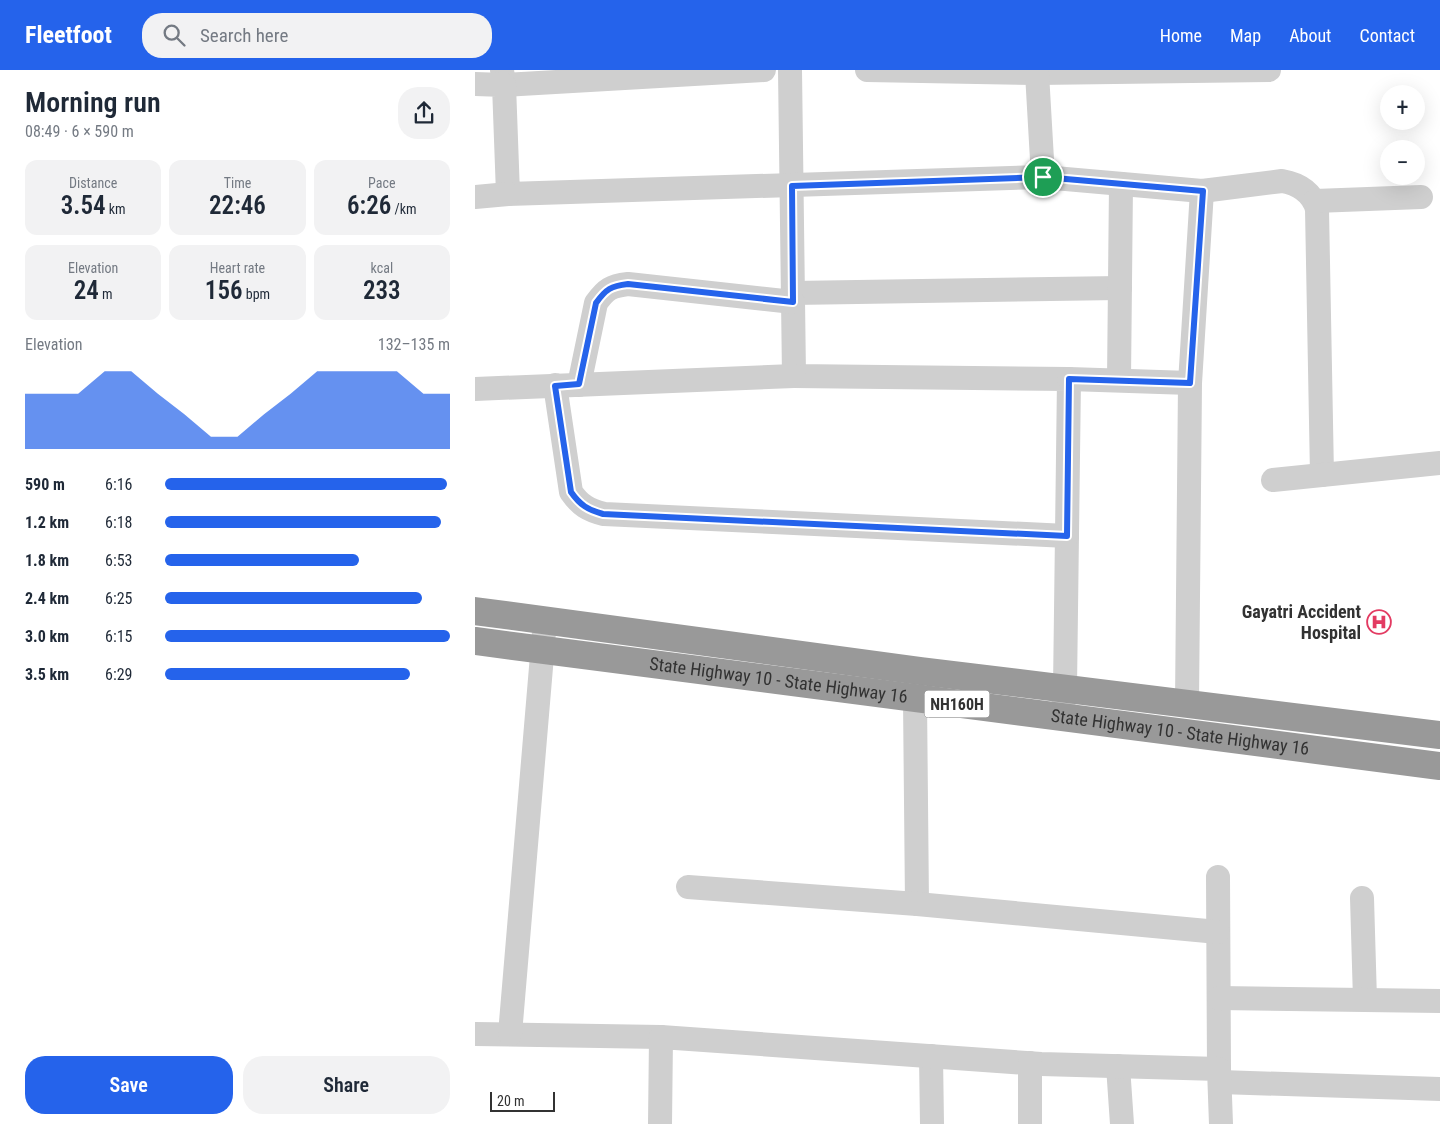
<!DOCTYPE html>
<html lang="en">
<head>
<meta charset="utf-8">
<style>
	body { margin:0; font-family:"Roboto Condensed",sans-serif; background:#f2f2f3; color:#1f2937; height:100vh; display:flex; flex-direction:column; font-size:19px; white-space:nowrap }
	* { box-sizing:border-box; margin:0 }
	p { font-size:16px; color:#747a83 }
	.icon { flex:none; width:28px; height:28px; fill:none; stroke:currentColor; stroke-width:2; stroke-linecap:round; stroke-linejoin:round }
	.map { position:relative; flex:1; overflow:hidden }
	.drawer { display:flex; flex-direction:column; background:#fff; width:475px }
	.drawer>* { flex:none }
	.tools { position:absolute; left:905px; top:15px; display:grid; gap:10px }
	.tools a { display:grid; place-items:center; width:45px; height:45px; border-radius:50%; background:#fff; box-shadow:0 5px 20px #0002; font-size:25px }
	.scale { position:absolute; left:15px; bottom:12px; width:65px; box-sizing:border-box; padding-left:5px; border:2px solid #323232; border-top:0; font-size:14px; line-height:18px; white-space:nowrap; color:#323232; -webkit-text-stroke:4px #fff; paint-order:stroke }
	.pin { position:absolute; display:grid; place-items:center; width:42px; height:42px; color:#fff; margin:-21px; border:2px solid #fff; border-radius:50%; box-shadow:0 1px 5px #0007 }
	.round { display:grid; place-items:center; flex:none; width:52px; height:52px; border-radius:20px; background:#f2f2f3 }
	.headline { display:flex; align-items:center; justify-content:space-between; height:85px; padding:0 25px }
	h1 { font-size:28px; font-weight:600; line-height:38px }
	.stats { display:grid; grid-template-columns:repeat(3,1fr); gap:8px; height:85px; padding:5px 25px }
	.stats div { display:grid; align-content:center; border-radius:12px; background:#f2f2f3; text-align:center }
	.stats b { font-size:25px; font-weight:600 }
	.stats small { font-size:14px; font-weight:400 }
	.stats p { font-size:14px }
	.chart { height:140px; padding:10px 25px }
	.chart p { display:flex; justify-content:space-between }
	.chart svg { width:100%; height:90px; margin-top:5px; fill:#2563eb; opacity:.7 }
	.action { display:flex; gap:10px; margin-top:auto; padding:10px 25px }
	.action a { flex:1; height:58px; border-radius:20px; background:#2563eb; color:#fff; font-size:20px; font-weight:600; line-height:58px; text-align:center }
	.action a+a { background:#f2f2f3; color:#1f2937 }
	ul { padding:0 25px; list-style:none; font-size:16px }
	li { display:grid; grid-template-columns:80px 60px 1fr; align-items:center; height:38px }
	li i { height:12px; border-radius:6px; background:#2563eb }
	header { display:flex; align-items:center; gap:30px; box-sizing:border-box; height:70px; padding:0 25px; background:#2563eb; color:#fff }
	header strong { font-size:24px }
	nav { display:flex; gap:28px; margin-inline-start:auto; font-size:18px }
	.search { width:350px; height:45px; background:#f2f2f3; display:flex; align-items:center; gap:12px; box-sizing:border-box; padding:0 18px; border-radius:20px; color:#747a83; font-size:19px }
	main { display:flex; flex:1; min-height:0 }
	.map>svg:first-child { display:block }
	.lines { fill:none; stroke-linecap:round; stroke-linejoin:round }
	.minor { stroke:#cfcfcf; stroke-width:24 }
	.highway { stroke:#999; stroke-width:28 }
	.route-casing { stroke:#fff; stroke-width:10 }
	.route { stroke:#2563eb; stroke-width:6 }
	.labels { text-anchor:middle; stroke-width:5; stroke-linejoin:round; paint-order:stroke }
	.shield { fill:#fff; stroke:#707070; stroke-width:1 }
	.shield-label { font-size:16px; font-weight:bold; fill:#323232 }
	.poi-label { font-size:18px; font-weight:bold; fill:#323232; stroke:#fff; text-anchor:end }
	.street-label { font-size:18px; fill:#323232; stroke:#fff }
</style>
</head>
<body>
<header>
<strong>Fleetfoot</strong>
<div class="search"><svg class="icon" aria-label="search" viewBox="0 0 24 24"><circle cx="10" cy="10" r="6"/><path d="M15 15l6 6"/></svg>Search here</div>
<nav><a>Home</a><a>Map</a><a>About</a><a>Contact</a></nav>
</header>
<main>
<section class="drawer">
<div class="headline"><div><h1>Morning run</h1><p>08:49 · 6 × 590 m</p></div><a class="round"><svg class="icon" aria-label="share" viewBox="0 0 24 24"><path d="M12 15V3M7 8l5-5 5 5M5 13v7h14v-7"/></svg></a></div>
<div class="stats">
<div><p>Distance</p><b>3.54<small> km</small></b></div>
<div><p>Time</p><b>22:46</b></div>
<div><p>Pace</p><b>6:26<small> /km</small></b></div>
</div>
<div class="stats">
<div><p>Elevation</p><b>24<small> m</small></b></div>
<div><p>Heart rate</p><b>156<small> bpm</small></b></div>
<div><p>kcal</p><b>233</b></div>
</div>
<div class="chart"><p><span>Elevation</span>132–135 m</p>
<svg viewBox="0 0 160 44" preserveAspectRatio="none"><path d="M0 44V17L10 17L20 17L30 6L40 6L50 17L60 27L70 38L80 38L90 27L100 17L110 6L120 6L130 6L140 6L150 17L160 17V44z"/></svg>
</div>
<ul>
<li><b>590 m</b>6:16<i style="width:99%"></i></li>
<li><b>1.2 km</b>6:18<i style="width:97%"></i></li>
<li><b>1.8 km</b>6:53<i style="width:68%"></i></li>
<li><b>2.4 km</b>6:25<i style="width:90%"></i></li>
<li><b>3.0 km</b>6:15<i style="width:100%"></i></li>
<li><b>3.5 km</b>6:29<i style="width:86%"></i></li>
</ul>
<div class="action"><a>Save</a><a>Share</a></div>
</section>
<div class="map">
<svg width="965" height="1054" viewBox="0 0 965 1054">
	<rect width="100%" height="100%" fill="#fff"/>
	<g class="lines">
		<!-- minor -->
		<g class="minor">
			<path d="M 27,0 L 29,15 L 289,0"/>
			<path d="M 315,0 L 319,306 L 594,309 L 590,618 L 588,638"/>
			<path d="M 392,0 L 562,3 L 794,0"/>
			<path d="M 562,3 L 568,107 L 727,121 L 715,313 L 594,309"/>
			<path d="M 0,14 L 29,15 L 33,124 L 568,107"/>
			<path d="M 727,121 L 807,111 C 824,114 837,122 842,139 L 847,405"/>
			<path d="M 0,127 L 33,124"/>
			<path d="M 840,131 L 946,127"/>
			<path d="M 318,223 L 645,218"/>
			<path d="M 644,310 L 646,114"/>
			<path d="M 80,315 L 96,422 C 105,435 113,440 129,444 L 592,466"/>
			<path d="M 104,315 L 121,233 C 131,219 136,216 153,214 L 318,232"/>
			<path d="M 0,319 L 319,306"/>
			<path d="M 798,410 L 965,393"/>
			<path d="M 440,629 L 442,834"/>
			<path d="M 712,633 L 715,313"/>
			<path d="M 743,807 L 744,999"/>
			<path d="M 213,817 L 442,834 L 743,862"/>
			<path d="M 887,828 L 890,930"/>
			<path d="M 744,928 L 965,931"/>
			<path d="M 0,964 L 186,967"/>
			<path d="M 35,964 L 70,550"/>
			<path d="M 456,986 L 457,1054"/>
			<path d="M 643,996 L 647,1054"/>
			<path d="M 745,1012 L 965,1019"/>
			<path d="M 185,1054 L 186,967 L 566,994 L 744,999 L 746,1054"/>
			<path d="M 555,1054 L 555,993"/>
		</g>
		<!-- highway -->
		<g class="highway">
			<path d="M 0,541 L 446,601 L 965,665"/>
			<path id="s1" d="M 0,571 L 965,696"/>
		</g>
	</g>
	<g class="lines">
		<!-- route casing -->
		<g class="route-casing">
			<path id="route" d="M 568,107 L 728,121 L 715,313 L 594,309 L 592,466 L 128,444 C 113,440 105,435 96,422 L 80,316 L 104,314 L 121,233 C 131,219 136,216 153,214 L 318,232 L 317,116 Z"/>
		</g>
		<!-- route -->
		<use href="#route" class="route"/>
	</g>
	<!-- icons -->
	<defs>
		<g id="hospital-ring" transform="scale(1.25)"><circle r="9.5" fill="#fff" stroke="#e33b62" stroke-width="1.5"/><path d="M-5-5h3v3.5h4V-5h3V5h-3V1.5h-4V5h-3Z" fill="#e33b62"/></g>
	</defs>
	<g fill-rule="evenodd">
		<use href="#hospital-ring" x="904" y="552"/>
	</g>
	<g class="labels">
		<!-- shield labels -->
		<rect class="shield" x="449.5" y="620.5" width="65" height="27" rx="4"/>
		<g class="shield-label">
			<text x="482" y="640">NH160H</text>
		</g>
		<!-- poi labels -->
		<g class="poi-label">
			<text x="886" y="548">Gayatri Accident<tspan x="886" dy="21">Hospital</tspan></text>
		</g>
		<!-- street labels -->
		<g class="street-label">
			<text dy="6" stroke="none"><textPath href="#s1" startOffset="306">State Highway 10 - State Highway 16</textPath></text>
			<text dy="6" stroke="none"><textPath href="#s1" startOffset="711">State Highway 10 - State Highway 16</textPath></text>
		</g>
	</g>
</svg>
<div class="tools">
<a>+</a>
<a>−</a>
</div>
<div class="scale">20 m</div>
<div class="pin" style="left:568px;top:107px;background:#1e9e55"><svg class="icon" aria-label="arrive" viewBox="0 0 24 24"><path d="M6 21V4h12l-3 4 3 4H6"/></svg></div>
</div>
</main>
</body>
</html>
